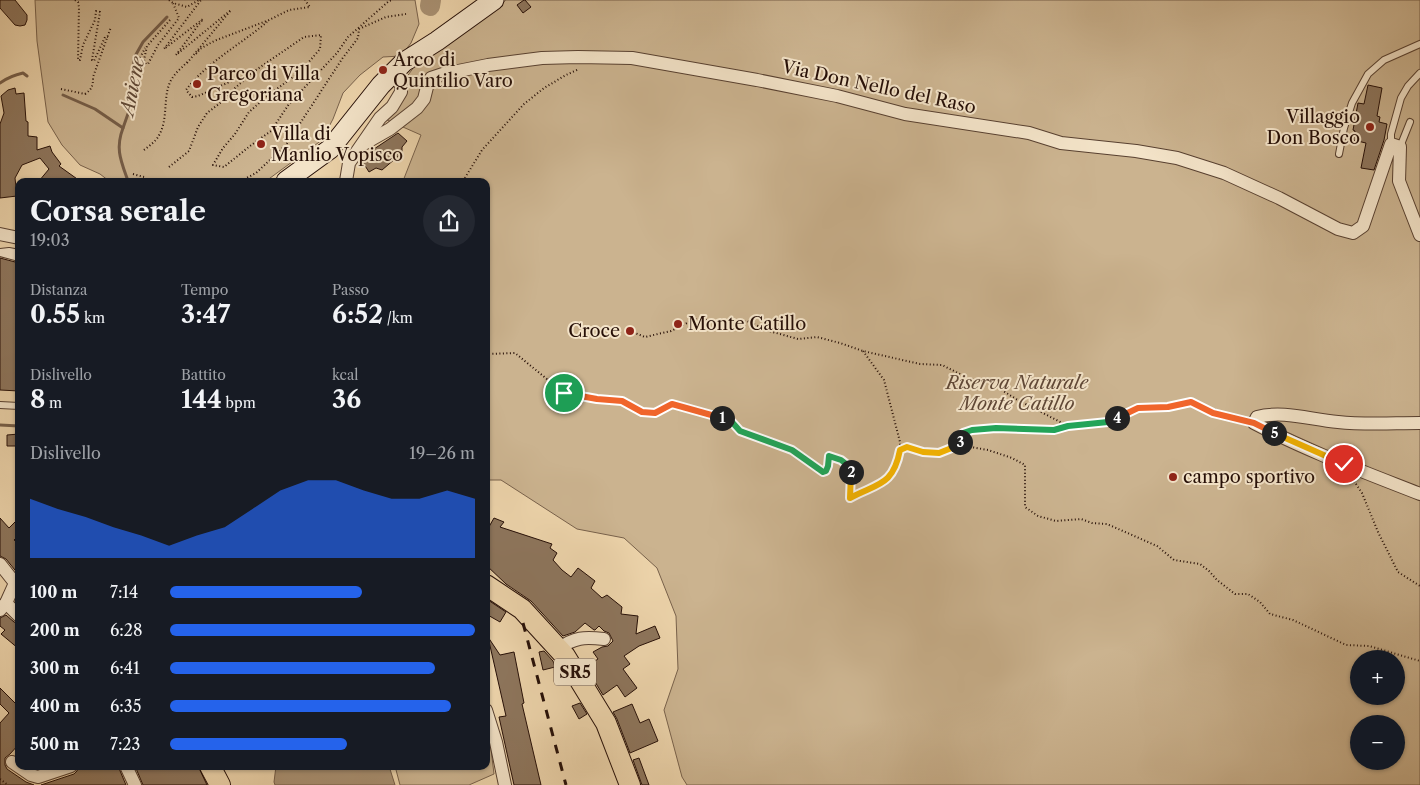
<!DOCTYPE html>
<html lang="it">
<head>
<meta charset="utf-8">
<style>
	body { margin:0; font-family:"Libre Caslon Text",serif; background:#242831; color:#f1f3f6; height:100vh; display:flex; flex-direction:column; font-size:19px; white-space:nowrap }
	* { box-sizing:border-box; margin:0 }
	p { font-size:16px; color:#9ea1a6 }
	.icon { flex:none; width:28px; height:28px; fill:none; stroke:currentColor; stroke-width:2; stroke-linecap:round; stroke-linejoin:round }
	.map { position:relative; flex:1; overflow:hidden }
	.side { position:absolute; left:15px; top:178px; width:475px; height:592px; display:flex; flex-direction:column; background:#171b24; border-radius:10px; box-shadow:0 1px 4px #0004 }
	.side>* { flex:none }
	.tools { position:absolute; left:1350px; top:650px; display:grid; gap:10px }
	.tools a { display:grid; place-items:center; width:55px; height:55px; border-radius:50%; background:#171b24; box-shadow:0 1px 4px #0004; font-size:25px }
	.pin { position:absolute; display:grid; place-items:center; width:42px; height:42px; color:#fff; margin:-21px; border:2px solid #fff; border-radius:50%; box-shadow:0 1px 5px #0007 }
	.km { position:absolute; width:25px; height:25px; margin:-12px; border-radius:50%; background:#222; color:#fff; font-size:14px; line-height:25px; text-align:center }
	.round { display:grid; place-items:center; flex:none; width:52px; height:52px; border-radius:26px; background:#242831 }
	.headline { display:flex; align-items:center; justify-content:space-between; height:85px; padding:0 15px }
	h1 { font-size:28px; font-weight:800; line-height:38px }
	.figures { display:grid; grid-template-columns:repeat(3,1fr); gap:8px; height:85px; padding:5px 15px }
	.figures div { display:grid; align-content:center }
	.figures b { font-size:25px; font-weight:800 }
	.figures small { font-size:14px; font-weight:400 }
	.figures p { font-size:14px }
	.chart { height:140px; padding:10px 15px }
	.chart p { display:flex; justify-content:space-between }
	.chart svg { width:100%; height:90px; margin-top:5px; fill:#2563eb; opacity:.7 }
	ul { padding:0 15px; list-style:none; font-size:16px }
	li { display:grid; grid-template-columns:80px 60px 1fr; align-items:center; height:38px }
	li i { height:12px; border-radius:6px; background:#2563eb }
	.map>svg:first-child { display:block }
	.green { fill:#cbb38f; stroke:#78614b; fill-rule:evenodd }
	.water { fill:#a99173; stroke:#755d48 }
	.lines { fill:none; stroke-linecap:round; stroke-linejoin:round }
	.stream { stroke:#755d48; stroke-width:3 }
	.river { stroke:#a99173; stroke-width:20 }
	.building { fill:#8d755c; stroke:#260f07 }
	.lane-casing { stroke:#584030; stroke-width:8 }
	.street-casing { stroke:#584030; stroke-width:14 }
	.secondary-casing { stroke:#260f07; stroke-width:21 }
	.primary-casing { stroke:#260f07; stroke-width:22 }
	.path { stroke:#260f07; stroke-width:2; stroke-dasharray:1 2.5; stroke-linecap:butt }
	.lane { stroke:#f3e3c8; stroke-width:6 }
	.street { stroke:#f3e3c8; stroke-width:12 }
	.secondary { stroke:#f3e3c8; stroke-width:19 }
	.primary { stroke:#edd4ab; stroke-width:20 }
	.rail { stroke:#260f07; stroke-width:3; stroke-dasharray:9 9; stroke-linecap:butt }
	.split-1-casing { stroke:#fff; stroke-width:10 }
	.split-2-casing { stroke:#fff; stroke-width:10 }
	.split-3-casing { stroke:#fff; stroke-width:10 }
	.split-4-casing { stroke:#fff; stroke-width:10 }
	.split-5-casing { stroke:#fff; stroke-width:10 }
	.split-6-casing { stroke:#fff; stroke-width:10 }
	.split-1 { stroke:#f0652b; stroke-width:6 }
	.split-2 { stroke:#22a559; stroke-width:6 }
	.split-3 { stroke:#f5b400; stroke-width:6 }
	.split-4 { stroke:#22a559; stroke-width:6 }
	.split-5 { stroke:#f0652b; stroke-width:6 }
	.split-6 { stroke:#f5b400; stroke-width:6 }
	.poi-dot { fill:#8f2418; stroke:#f3e3c8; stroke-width:2 }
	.labels { text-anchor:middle; stroke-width:4; stroke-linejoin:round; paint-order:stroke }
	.shield { fill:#f3e3c8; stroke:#644f41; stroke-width:1 }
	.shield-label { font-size:16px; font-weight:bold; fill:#260f07 }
	.poi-label { font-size:18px; fill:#260f07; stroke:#f3e3c8; text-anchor:start }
	.street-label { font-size:18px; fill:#260f07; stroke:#f3e3c8 }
	.park-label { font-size:18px; font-style:italic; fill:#604837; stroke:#f3e3c8 }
	.water-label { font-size:19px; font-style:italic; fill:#614a38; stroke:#f3e3c8 }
</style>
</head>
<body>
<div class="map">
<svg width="1420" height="785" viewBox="0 0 1420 785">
	<rect width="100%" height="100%" fill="#edd4ab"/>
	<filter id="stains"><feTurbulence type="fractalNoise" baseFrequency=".004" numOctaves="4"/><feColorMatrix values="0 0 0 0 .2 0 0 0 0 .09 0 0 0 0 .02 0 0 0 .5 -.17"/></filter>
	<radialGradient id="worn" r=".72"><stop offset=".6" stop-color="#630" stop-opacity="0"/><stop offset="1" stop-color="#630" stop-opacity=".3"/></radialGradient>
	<!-- green -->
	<g class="green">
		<path d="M 35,0 L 415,0 L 419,24 L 411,43 L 401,56 L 383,57 L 360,75 L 343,93 L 333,119 L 322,140 L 266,181 L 109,181 L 100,174 L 80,165 L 62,145 L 48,122 L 37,41 Z"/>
		<path d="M 506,0 L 1420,0 L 1420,785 L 687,785 L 682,777 L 664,710 L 678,669 L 676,616 L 657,568 L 624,538 L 577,529 L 501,480 L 486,480 L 486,181 L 403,181 L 421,135 L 378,116 L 414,67 L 462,34 ZM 1359,659 L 1396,659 L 1396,696 L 1359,696 ZM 1359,724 L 1396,724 L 1396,761 L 1359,761 Z"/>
		<path d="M 486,729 L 490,741 L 494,774 L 469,785 L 400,785 L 395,766 L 486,766 Z"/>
	</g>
	<!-- water -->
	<path class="water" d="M 276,766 L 389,766 L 395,785 L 275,785 L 274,782 Z"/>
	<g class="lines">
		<!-- stream -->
		<g class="stream">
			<path d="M 0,83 C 7,78 14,75 23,73 L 27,76"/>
			<path d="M 63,95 L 95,109 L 123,128 L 130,108 L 133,90 L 134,58 L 143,42 L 167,17"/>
			<path d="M 123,128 C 115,149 121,161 128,181"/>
			<path d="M 0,425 L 19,426"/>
		</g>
		<!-- river -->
		<path class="river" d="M 430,6 L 431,0"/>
	</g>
	<!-- building -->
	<g class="building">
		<path d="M 0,0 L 15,0 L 27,15 L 27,20 L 25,25 L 20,26 L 15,25 L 0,8 Z"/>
		<path d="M 524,0 L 525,0 L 531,7 L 523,13 L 517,5 Z"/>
		<path d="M 1368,85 L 1382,88 L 1377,116 L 1380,117 L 1379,122 L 1387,124 L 1384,140 L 1374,170 L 1361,168 L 1366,143 L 1353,140 L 1355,131 L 1353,130 L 1358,103 L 1364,104 Z"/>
		<path d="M 15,88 L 16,94 L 24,93 L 26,121 L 28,122 L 28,136 L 37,137 L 37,150 L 50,146 L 52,152 L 61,164 L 59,166 L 80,181 L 39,181 L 49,169 L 40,158 L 22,165 L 15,178 L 17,196 L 0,198 L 0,124 L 4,113 L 1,96 L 8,90 Z"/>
		<path d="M 398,133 L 407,141 L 402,147 L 402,153 L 382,170 L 376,168 L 369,172 L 362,161 L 370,156 L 368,153 Z"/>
		<path d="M 0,258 L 19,263 L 19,391 L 0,390 Z"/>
		<path d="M 19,434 L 19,446 L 7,446 L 7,435 Z"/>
		<path d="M 0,518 L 9,528 L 19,518 L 19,535 L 14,540 L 19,544 L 19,575 L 6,559 L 0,556 Z"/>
		<path d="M 494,518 L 504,522 L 500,527 L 552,544 L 550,548 L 557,553 L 553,560 L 562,570 L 571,577 L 578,568 L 595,581 L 591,588 L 602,598 L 607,595 L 622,607 L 621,614 L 638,616 L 636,634 L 655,626 L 660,638 L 639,646 L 624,656 L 630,664 L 623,669 L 637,688 L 625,697 L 617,685 L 603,695 L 586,667 L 598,659 L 593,652 L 602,647 L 608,646 L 613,641 L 609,633 L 604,631 L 599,626 L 595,630 L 594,630 L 585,623 L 575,632 L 563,636 L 531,601 L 506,584 L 486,565 L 486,532 Z"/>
		<path d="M 488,600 L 506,612 L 500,622 L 486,614 L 486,603 Z"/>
		<path d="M 6,615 L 14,622 L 19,624 L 19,649 L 1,634 L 5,630 L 0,626 L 0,618 Z"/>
		<path d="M 488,637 L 500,655 L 514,652 L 524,703 L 522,704 L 541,785 L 514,785 L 499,717 L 506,716 Z"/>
		<path d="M 544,651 L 553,661 L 555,667 L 543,670 L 539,652 Z"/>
		<path d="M 0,688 L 16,704 L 19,702 L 19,744 L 10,754 L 5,758 L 5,765 L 7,769 L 26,782 L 34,785 L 0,785 L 0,723 L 9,713 L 0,704 Z"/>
		<path d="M 580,703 L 587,714 L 579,719 L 572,706 Z"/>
		<path d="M 632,704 L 640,723 L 649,719 L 658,741 L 630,753 L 617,719 L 613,712 Z"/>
		<path d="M 639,758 L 649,785 L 642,785 L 633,760 Z"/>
		<path d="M 79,766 L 118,766 L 126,785 L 41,785 L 74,774 L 77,771 Z"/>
		<path d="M 135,766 L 198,766 L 207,785 L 143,785 Z"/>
	</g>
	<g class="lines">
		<!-- lane casing -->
		<g class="lane-casing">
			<g id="lane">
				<path d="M 1391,144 L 1391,134 L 1401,98 L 1408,86 L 1420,73"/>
				<path d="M 1400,147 L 1410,122"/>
				<path d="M 1339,154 L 1344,128 L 1352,103 L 1368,74 L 1384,60 L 1420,44"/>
				<path d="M 0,252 L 9,251 L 19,253"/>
				<path d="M 0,253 L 19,258"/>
				<path d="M 0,405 L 19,406"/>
			</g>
		</g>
		<!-- street casing -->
		<g class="street-casing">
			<g id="street">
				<path d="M 362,145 L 390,129 L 417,108 L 424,99 L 428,83 L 431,78 L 443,74 L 488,65 L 542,58 L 578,57 L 632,58 L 757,80 L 837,96 L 905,114 L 1029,133 L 1061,143 L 1136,151 L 1177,158 L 1224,173 L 1279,198 L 1338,229 L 1353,233 L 1363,226 L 1391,144 L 1400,147 L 1399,181 L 1420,235"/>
				<path d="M 346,181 L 349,163 L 380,118 L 392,107 L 401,92 L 401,83 L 396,70"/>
				<path d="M 0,234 L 19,238"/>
				<path d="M 1420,423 C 1393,423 1365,425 1338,422 C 1311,420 1284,410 1257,417 L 1254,423 C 1307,451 1364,472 1420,494"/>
				<path d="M 0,564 L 15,583 L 6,603 L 0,610"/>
				<path d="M 6,603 L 19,616"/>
				<path d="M 558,649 C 575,637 584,637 604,639"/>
				<path d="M 486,710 L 496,742 L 505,785"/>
				<path d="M 12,762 L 31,775 L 38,777 L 71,766"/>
				<path d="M 126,766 L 135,785"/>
			</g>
		</g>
		<!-- secondary casing -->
		<g class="secondary-casing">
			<path id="secondary" d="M 286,181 L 330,149 L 381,85 L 404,62 L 437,41 L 494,0"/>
		</g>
		<!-- primary casing -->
		<g class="primary-casing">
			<g id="primary">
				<path d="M 486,585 L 522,609 L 565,656 L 606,723 L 630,785"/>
				<path d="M 210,766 L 220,785"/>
			</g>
		</g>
		<!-- path -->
		<g class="path">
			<path d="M 75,0 L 78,2 L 79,7 L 78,60 L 80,60 L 83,45 L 95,20 L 96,11 L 100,12 L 92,60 L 94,61 L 105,37 L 108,37"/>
			<path d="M 169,0 L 173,3"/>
			<path d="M 170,20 L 147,46 L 144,60 L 146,64 L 148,64 L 158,45 L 179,18 L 173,3 L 187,7 L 199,0"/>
			<path d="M 196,54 L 200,49 L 214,41 L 269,20 L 289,10 L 310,7 L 305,0"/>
			<path d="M 187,63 L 231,10 L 176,55 L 203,19 L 164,49 L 201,0"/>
			<path d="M 254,71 L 198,96 L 192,97 L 186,90 C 207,62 240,45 267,22"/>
			<path d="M 61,89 L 85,94 C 92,89 93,86 93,77 L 111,27"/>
			<path d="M 139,89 L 139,60 L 145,48"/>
			<path d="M 144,150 C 149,146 155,142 158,137 C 170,118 161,94 173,77 C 177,71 183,67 187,62"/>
			<path d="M 169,167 L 189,151 L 198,127 L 207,113 L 224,100 L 235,88 L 256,70 L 304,37 L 321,35 L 320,49 L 301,71 L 266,97 L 249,112 L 235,134 L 223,148 L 213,165 L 224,167 L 250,146 L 271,131 L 289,104 L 337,53 L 348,37 L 389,1 L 392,0"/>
			<path d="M 133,174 L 144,177"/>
			<path d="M 241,181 L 256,173 L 286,145 L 342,59 L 358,38 L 359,29 L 386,17 L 406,14"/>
			<path d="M 463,181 L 482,150 L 524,104 L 544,88 L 566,75 L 579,69"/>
			<path d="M 630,331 L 645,337 L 671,331 L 695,319 L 726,322 L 747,321 L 769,331 L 798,339 L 817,337 L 840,343 L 863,351 L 920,364 L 942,365 L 968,378 L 992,384 L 1016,399 L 1068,426 L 1108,422 L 1138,408 L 1168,407 L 1191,402 L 1213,413 L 1243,421"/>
			<path d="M 863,351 L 884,380 L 900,442 L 900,450"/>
			<path d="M 486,352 L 489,354 L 515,353 L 564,393 L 597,399 L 622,401 L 642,412 L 655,413 L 673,404 L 731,421 L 740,431 L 792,450 L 823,472 L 826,471 L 828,466 L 829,456 L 841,460 L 850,467 L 850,498 C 878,483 893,486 900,450 L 907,447 L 923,452 L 939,453 L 959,445 L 988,450 L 1012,458 L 1025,465 L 1025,507 L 1038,516 L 1056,521 L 1081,519 L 1092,523 L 1107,524 L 1157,546 L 1174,560 L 1200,564 L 1209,571 L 1217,580 L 1235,594 L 1248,594 L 1260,602 L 1270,614 L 1293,620 L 1346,645 L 1369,646 L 1420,661"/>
			<path d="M 959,445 L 963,433 C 991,421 1023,432 1052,430 C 1057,429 1063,427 1068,426"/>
			<path d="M 1354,481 L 1362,493 L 1378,532 L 1398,572 L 1420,586"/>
			<path d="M 0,779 L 8,785"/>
		</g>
		<!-- lane -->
		<use href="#lane" class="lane"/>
		<!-- street -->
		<use href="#street" class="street"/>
		<!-- secondary -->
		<use href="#secondary" class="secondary"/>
		<!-- primary -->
		<use href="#primary" class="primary"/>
		<!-- rail -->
		<path class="rail" d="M 523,623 L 566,785"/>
	</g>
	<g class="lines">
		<!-- split-1 casing -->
		<g class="split-1-casing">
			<path id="split-1" d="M 564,393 L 597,399 L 622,401 L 642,412 L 655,413 L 672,404 L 722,418"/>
		</g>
		<!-- split-2 casing -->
		<g class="split-2-casing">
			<path id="split-2" d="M 722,418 L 731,421 L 740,431 L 792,450 L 823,472 L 826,471 L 828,466 L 829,456 L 841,460 L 850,467 L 851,472"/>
		</g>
		<!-- split-3 casing -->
		<g class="split-3-casing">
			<path id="split-3" d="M 851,472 L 850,498 C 878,483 893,486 900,450 L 907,447 L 923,452 L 939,453 L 959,445 L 960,442"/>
		</g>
		<!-- split-4 casing -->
		<g class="split-4-casing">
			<path id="split-4" d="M 960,442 L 963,433 L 972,430 L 996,428 L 1054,430 L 1068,426 L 1108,422 L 1117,418"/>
		</g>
		<!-- split-5 casing -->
		<g class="split-5-casing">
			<path id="split-5" d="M 1117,418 L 1138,408 L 1168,407 L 1191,402 L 1213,413 L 1254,423 L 1274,433"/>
		</g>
		<!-- split-6 casing -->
		<g class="split-6-casing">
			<path id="split-6" d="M 1274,433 L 1344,464"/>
		</g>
		<!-- split-1 -->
		<use href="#split-1" class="split-1"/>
		<!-- split-2 -->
		<use href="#split-2" class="split-2"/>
		<!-- split-3 -->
		<use href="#split-3" class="split-3"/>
		<!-- split-4 -->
		<use href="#split-4" class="split-4"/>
		<!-- split-5 -->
		<use href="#split-5" class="split-5"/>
		<!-- split-6 -->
		<use href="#split-6" class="split-6"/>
	</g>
	<!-- markers -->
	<g class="poi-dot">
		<circle cx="383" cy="70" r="5"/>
		<circle cx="197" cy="84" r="5"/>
		<circle cx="1370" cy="127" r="5"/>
		<circle cx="261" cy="144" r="5"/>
		<circle cx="678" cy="324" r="5"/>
		<circle cx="630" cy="331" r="5"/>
		<circle cx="1173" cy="477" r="5"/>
	</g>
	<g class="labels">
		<!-- shield labels -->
		<rect class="shield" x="554" y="658.5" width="42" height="27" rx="4"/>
		<g class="shield-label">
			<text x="575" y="678">SR5</text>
		</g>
		<!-- poi labels -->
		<g class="poi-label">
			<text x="393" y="66">Arco di<tspan x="393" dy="21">Quintilio Varo</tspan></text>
			<text x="207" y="80">Parco di Villa<tspan x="207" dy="21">Gregoriana</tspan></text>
			<text x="1360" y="123" text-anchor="end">Villaggio<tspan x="1360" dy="21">Don Bosco</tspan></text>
			<text x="271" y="140">Villa di<tspan x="271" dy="21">Manlio Vopisco</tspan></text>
			<text x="688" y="330">Monte Catillo</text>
			<text x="620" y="337" text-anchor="end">Croce</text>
			<text x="1183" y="483">campo sportivo</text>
		</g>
		<!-- street labels -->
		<g class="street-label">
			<text transform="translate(879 87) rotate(12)" y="6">Via Don Nello del Raso</text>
		</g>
		<!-- park labels -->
		<g class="park-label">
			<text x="1017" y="389">Riserva Naturale<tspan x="1017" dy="21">Monte Catillo</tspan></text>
		</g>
		<!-- water labels -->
		<g class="water-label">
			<text transform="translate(132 86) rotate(-79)" y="7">Aniene</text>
		</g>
	</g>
	<rect width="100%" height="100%" filter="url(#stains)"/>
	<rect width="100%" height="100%" fill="url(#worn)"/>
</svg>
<div class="tools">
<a>+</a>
<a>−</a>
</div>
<div class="pin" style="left:564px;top:393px;background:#1e9e55"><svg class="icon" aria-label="arrive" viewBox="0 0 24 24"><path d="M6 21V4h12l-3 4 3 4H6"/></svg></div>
<div class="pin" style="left:1344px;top:464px;background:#d93025"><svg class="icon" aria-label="check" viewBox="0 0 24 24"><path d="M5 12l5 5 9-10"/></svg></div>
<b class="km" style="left:722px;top:418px">1</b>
<b class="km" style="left:851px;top:472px">2</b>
<b class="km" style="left:960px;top:442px">3</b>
<b class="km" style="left:1117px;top:418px">4</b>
<b class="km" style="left:1274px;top:433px">5</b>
<section class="side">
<div class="headline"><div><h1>Corsa serale</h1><p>19:03</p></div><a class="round"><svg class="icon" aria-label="share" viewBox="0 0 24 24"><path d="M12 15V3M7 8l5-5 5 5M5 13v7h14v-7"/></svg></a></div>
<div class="figures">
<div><p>Distanza</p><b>0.55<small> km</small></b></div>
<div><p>Tempo</p><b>3:47</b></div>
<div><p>Passo</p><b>6:52<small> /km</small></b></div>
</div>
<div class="figures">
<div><p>Dislivello</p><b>8<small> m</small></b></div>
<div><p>Battito</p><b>144<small> bpm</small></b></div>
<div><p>kcal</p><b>36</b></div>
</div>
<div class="chart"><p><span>Dislivello</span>19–26 m</p>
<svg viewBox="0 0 160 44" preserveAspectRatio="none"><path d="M0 44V15L10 20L20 24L30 29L40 33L50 38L60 33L70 29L80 20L90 11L100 6L110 6L120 11L130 15L140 15L150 11L160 15V44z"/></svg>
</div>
<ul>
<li><b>100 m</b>7:14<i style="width:63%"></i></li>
<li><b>200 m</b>6:28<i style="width:100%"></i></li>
<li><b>300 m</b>6:41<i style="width:87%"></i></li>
<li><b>400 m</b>6:35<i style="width:92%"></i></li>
<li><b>500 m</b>7:23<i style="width:58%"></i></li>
</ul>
</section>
</div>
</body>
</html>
